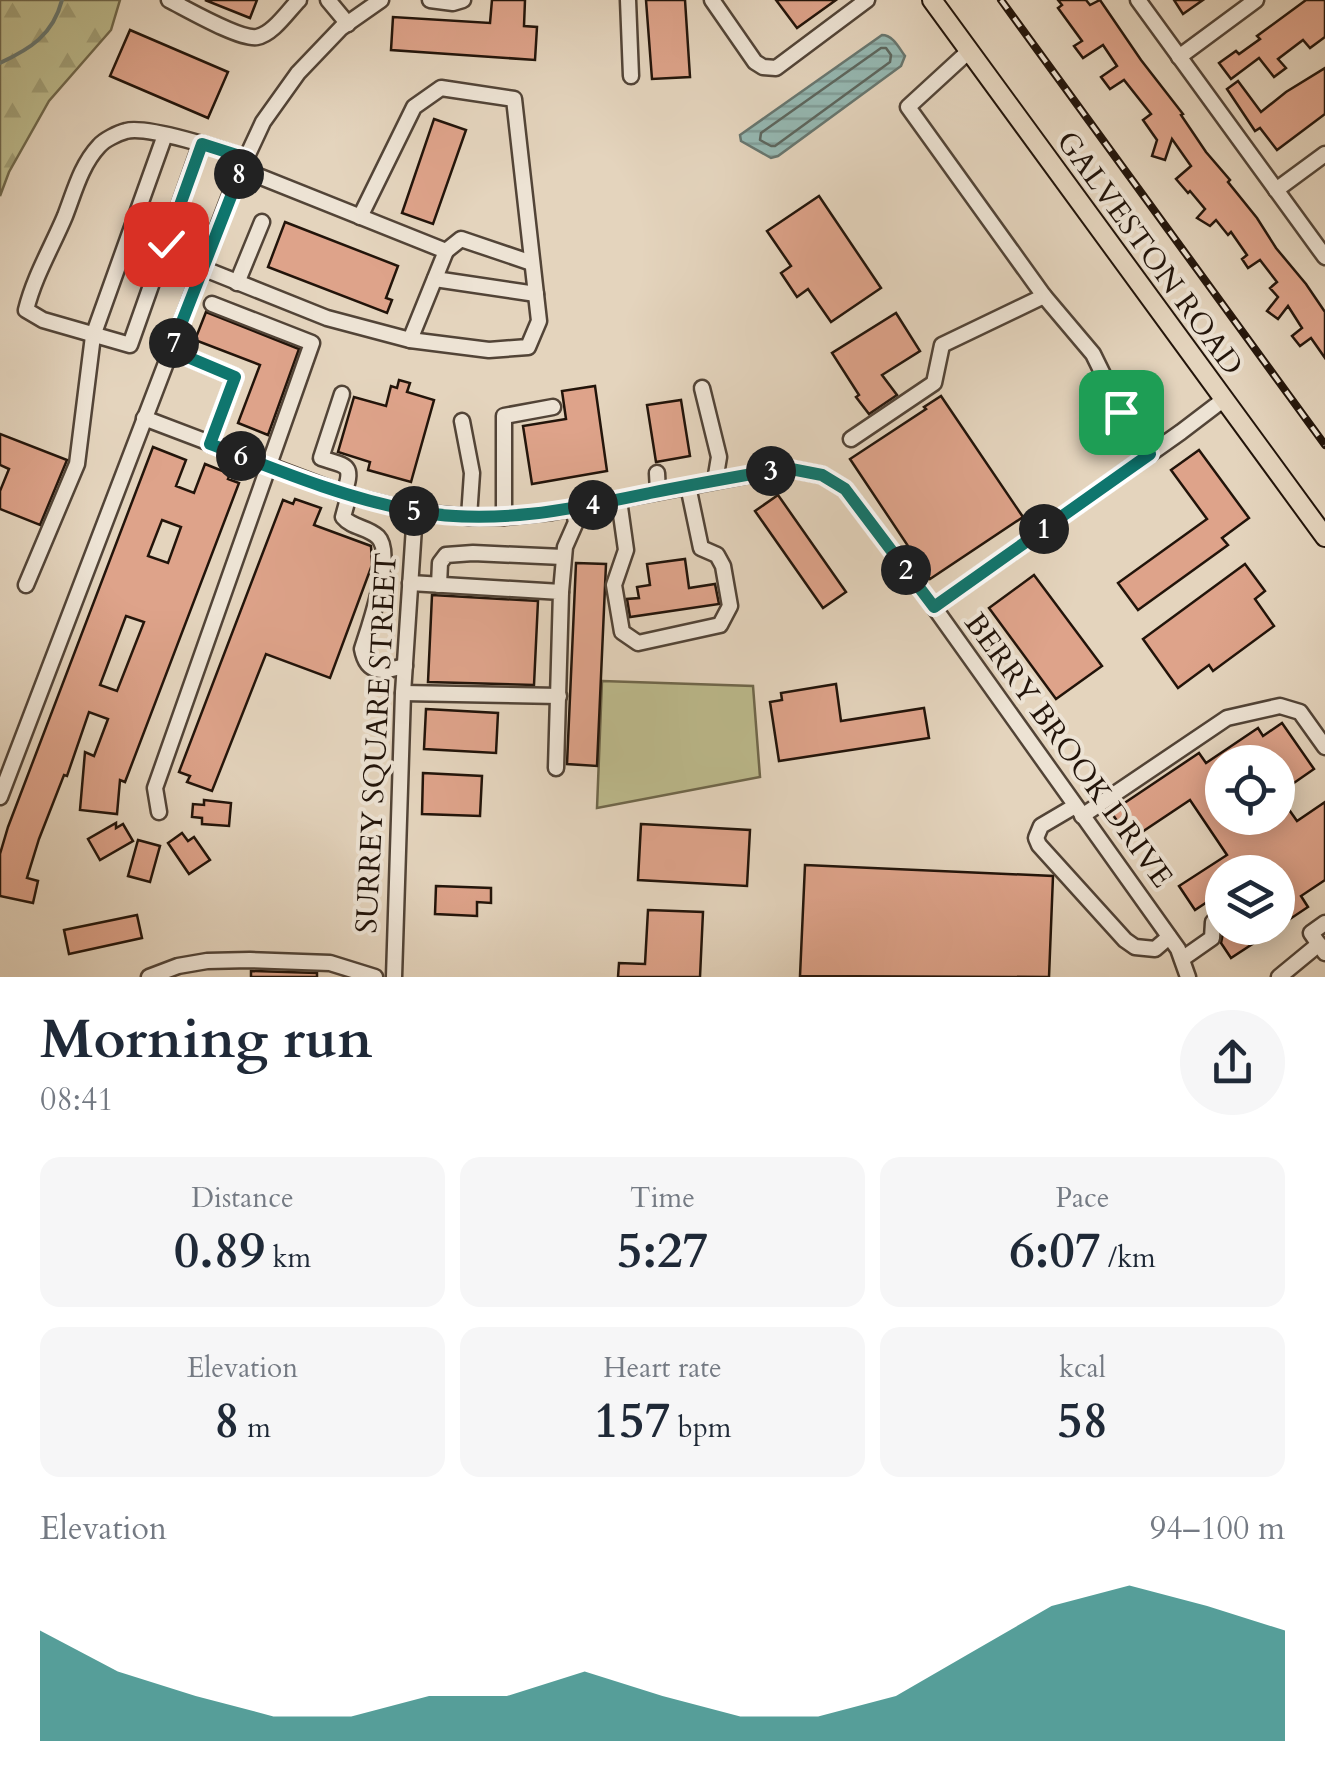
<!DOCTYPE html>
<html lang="en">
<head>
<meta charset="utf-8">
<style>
	body { margin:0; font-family:Cardo,serif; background:#f6f6f7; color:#1f2937; height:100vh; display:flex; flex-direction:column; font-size:38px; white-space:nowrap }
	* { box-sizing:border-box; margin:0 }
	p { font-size:32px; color:#747a83 }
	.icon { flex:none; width:55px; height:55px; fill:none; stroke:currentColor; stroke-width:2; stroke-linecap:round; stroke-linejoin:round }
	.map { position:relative; height:977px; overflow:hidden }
	.drawer { display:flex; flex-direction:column; background:#fff; flex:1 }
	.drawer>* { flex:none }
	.fabs { position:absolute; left:1205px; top:745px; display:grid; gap:20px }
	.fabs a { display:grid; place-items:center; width:90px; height:90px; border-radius:50%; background:#fff; box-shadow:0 5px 25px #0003; font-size:50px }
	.pin { position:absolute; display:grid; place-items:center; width:85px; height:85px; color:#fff; margin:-42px; border-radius:20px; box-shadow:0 5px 15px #0006 }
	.km { position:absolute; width:50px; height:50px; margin:-25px; border-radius:50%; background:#222; color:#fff; font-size:28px; line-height:50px; text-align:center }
	.round { display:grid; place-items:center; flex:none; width:105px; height:105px; border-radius:52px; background:#f6f6f7 }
	.headline { display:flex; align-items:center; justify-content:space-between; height:170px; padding:0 40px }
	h1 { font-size:55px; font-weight:700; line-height:75px }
	.stats { display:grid; grid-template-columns:repeat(3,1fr); gap:15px; height:170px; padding:10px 40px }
	.stats div { display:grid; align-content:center; border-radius:20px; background:#f6f6f7; text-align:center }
	.stats b { font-size:50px; font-weight:700 }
	.stats small { font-size:28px; font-weight:400 }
	.stats p { font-size:28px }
	.chart { height:280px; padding:20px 40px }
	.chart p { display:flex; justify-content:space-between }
	.chart svg { width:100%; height:180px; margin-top:10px; fill:#0f766e; opacity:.7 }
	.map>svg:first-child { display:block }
	.grass { fill:#bcba8c; stroke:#6f674b; stroke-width:2.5 }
	.forest { fill:url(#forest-firs); stroke:#6f674b; stroke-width:2.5 }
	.water { fill:url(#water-rules); stroke:#67766f; stroke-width:2.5 }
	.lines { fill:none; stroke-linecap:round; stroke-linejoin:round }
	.shore { stroke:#5c665e; stroke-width:2.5 }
	.stream { stroke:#67766f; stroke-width:4 }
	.building { fill:#dea38a; stroke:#22140a; stroke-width:2.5; fill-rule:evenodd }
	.minor-casing { stroke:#524437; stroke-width:19 }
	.major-casing { stroke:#22140a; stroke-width:22 }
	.minor { stroke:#ede3d4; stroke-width:14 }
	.major { stroke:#e4d4bd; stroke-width:18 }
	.rail-casing { stroke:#22140a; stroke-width:8 }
	.rail { stroke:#ede3d4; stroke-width:4; stroke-dasharray:11; stroke-linecap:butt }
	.route-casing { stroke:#fff; stroke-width:20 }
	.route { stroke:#0f766e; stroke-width:12 }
	.labels { text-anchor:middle; stroke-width:8; stroke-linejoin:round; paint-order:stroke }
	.street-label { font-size:30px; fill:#22140a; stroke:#ede3d4 }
</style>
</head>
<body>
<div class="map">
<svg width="1325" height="977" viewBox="0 0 1325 977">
	<defs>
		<pattern id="forest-firs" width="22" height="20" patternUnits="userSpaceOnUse" patternTransform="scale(2.5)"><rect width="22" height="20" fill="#bcba8c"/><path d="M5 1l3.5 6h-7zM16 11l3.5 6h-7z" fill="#a19f77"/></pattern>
		<pattern id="water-rules" width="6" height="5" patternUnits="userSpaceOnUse" patternTransform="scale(2.5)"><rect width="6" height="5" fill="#95b8b2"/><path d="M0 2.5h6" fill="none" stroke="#809d98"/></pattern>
	</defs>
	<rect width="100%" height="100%" fill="#e4d4bd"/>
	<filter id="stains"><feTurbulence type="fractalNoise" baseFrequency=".002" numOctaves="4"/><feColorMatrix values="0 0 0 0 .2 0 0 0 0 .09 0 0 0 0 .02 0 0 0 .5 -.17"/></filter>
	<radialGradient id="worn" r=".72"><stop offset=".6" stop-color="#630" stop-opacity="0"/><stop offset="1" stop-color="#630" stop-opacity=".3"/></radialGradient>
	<!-- grass -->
	<path class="grass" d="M 602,681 L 753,686 L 760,777 L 597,808 Z"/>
	<!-- forest -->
	<path class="forest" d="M 0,0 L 120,0 L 111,30 L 49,101 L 9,172 L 0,196 Z"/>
	<!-- water -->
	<path class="water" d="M 882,35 C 893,35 899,48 905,56 L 901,66 L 778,156 L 771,158 L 741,141 L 740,135 Z"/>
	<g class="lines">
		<!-- shore -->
		<path class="shore" d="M 881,48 L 886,48 L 891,55 L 890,62 L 775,146 L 771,146 L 760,140 L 761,133 Z"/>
		<!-- stream -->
		<path class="stream" d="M 0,63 C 30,49 53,35 62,0"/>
	</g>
	<!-- building -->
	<g class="building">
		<path d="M 205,0 L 257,0 L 250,18 Z"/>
		<path d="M 492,0 L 525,0 L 524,26 L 537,27 L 535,60 L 391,50 L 393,17 L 490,23 Z"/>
		<path d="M 646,0 L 685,0 L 690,77 L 652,79 Z"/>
		<path d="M 776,0 L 836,0 L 797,28 Z"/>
		<path d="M 1058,0 L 1086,0 L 1090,5 L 1100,0 L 1141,60 L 1183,114 L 1181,115 L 1206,152 L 1230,180 L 1228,182 L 1257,218 L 1276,248 L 1306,284 L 1325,312 L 1325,358 L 1311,338 L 1300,346 L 1292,336 L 1302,328 L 1288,306 L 1278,319 L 1267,311 L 1278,297 L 1270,288 L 1277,282 L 1260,260 L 1248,268 L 1242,259 L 1247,255 L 1231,232 L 1228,235 L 1216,220 L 1210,226 L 1197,218 L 1205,209 L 1190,191 L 1188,193 L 1176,179 L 1191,166 L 1172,139 L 1165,160 L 1152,156 L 1157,140 L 1143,120 L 1151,114 L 1124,80 L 1110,89 L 1101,77 L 1117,66 L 1103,45 L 1083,58 L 1074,46 L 1082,41 L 1058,8 L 1062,5 Z"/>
		<path d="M 1174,0 L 1203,0 L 1183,14 Z"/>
		<path d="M 1306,0 L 1325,0 L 1325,37 L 1310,48 L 1303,40 L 1278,59 L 1286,68 L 1274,77 L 1259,58 L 1231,79 L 1219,63 L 1236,51 L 1239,54 L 1260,39 L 1257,36 Z"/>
		<path d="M 130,30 L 228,72 L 208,118 L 110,76 Z"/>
		<path d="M 1325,68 L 1325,114 L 1277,150 L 1260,128 L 1255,131 L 1227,89 L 1238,81 L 1261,112 L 1286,92 Z"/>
		<path d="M 434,119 L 466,130 L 433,224 L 402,213 Z"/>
		<path d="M 819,196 L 881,288 L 831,322 L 808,289 L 797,297 L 781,273 L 791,266 L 767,231 Z"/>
		<path d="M 285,222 L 398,266 L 386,298 L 392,300 L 387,313 L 268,267 Z"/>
		<path d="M 206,312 L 299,349 L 268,435 L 238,423 L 260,365 L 195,340 Z"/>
		<path d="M 896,313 L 920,351 L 882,375 L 897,395 L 869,414 L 856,397 L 859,395 L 832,353 Z"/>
		<path d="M 399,380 L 410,383 L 407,392 L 434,400 L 411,482 L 368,470 L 370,462 L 338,452 L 354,397 L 386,406 L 391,386 L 397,388 Z"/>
		<path d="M 595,386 L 607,471 L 532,484 L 523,426 L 566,419 L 562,391 Z"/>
		<path d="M 941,396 L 1023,517 L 930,579 L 850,459 L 926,409 L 924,407 Z"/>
		<path d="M 681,400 L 690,456 L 656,462 L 647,405 Z"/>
		<path d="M 0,434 L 67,460 L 40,525 L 0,509 L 0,491 L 9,469 L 0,465 Z"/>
		<path d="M 153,447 L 186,460 L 176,486 L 194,493 L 205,464 L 230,474 L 228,479 L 239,483 L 125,782 L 120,780 L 117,814 L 80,810 L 85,752 L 94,756 L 108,719 L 89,712 L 67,776 L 64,775 L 39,839 L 27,878 L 38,881 L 33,903 L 0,896 L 0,854 L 8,827 ZM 162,520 L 181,527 L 168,563 L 148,556 ZM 126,616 L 144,622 L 117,691 L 100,685 Z"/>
		<path d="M 1199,450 L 1249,518 L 1222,538 L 1228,545 L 1138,610 L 1118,583 L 1207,519 L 1171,470 Z"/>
		<path d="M 778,495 L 846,592 L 823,608 L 755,511 Z"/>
		<path d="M 295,499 L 321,508 L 314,525 L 371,546 L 372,565 L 330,678 L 266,654 L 212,791 L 187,782 L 190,776 L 179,772 L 283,500 L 293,504 Z"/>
		<path d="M 685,559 L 689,588 L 715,584 L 719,604 L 630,617 L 627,599 L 639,598 L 637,587 L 650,585 L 647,564 Z"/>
		<path d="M 576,563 L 606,564 L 597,766 L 567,764 Z"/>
		<path d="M 1245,564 L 1265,591 L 1255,599 L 1274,626 L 1213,671 L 1209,665 L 1178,688 L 1143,639 Z"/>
		<path d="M 1034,575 L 1102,666 L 1056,699 L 989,608 Z"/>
		<path d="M 432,595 L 538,601 L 534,685 L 428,682 Z"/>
		<path d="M 836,684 L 841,721 L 924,708 L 929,738 L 779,761 L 770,702 L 782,700 L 781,693 Z"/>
		<path d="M 426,709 L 498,713 L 496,753 L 424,749 Z"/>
		<path d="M 1282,723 L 1314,769 L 1278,794 L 1297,821 L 1325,802 L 1325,880 L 1301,896 L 1308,907 L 1278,927 L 1278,872 L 1222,872 L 1222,892 L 1195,910 L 1179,886 L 1227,855 L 1190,800 L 1130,840 L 1111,812 L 1199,753 L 1206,763 L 1258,728 L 1263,736 ZM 1222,762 L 1278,762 L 1278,818 L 1222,818 Z"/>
		<path d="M 423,773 L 482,776 L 480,816 L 422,814 Z"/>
		<path d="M 204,800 L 231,803 L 229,826 L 202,824 L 202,818 L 192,817 L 193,804 L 204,805 Z"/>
		<path d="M 116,823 L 116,828 L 123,824 L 133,841 L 100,860 L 88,839 Z"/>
		<path d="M 641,824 L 750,830 L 747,886 L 638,880 Z"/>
		<path d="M 182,833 L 188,841 L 194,837 L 210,860 L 189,874 L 168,843 Z"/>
		<path d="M 138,840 L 160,846 L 150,882 L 128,876 Z"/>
		<path d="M 805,865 L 1053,876 L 1049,977 L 800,976 Z"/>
		<path d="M 436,886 L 491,888 L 491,903 L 477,902 L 477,916 L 435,914 Z"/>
		<path d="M 648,910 L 703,912 L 700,977 L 618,977 L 619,963 L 645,964 Z"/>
		<path d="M 137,915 L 142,938 L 69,954 L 64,930 Z"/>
		<path d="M 1231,928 L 1277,928 L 1231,958 L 1221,943 L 1223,933 Z"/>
		<path d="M 251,971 L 317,973 L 317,977 L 251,977 Z"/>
	</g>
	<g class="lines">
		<!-- minor casing -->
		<g class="minor-casing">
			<g id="minor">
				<path d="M 169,0 C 187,9 240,40 257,37 C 273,34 288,11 299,0"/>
				<path d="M 328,0 L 348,24"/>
				<path d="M 430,0 L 453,3 L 463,0"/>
				<path d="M 628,0 L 631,76"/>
				<path d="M 712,0 L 755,62 L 763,67 L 776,68 L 867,0"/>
				<path d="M 1138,0 L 1325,257"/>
				<path d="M 969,51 L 908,107 L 1044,296 L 1093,354 L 1121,411 L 1150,454"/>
				<path d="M 1179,57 L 1256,0"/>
				<path d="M 201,144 L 130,345 L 43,320 L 26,310 C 34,277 52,247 65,216 C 74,193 81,165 99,146 C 104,140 118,133 126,131 C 146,125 224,150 247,159"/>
				<path d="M 1276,190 L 1325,154"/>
				<path d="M 360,217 L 414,107 L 441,88 L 514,99 L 539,321 L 528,347 L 489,350 L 410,340"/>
				<path d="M 446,251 L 461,239 L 532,263"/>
				<path d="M 202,268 L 327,318 L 410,340 L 446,251 L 241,169"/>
				<path d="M 435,279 L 536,294"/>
				<path d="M 237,283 L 262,222"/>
				<path d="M 171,350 L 235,377 L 210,444"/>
				<path d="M 702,388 L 719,457 L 715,481"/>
				<path d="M 342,394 L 321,458 C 347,467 354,463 344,494"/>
				<path d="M 144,418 L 344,494 L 415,512 L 469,517 L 504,517 L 552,512 L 786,468 L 822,475 L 845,489 L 934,607 L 1178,949 L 1188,977"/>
				<path d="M 462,421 L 472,473 L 469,517"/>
				<path d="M 851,439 L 934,383 L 942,345 L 1044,296"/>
				<path d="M 657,473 L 658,492"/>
				<path d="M 349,495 L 343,517 C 352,528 368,527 378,537 C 395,554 369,627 362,649 C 367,676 384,671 405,666"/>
				<path d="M 619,500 L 626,550 L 614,585 L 622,632 L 638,643 L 720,625 L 730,606 L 723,566 L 717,555 L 701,548 L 688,486"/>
				<path d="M 504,517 L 504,416 L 553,407"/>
				<path d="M 410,583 L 561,592 L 556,768"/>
				<path d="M 26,585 L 77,464 L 93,336 L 165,135"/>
				<path d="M 439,585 L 440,563 L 446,555 L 473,553 L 563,557"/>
				<path d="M 561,592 L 565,547 L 576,522 L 573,508"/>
				<path d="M 934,607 L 1181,432 L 1223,400"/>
				<path d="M 403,693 L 559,696"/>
				<path d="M 0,797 L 236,180 L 263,122 L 298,73 L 341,28 L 381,0"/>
				<path d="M 1075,806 L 1041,826 L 1036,838 L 1039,845 L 1125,940 L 1135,947 L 1155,949 L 1169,937"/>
				<path d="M 159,812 L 155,788 L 312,343 L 212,304"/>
				<path d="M 1082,816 L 1227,718 L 1280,706 L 1300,712 L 1325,747"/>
				<path d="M 1325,923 L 1311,933 L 1325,953"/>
				<path d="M 1182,959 L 1212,938 L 1213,922 L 1222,914"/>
				<path d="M 149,977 L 178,966 L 207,961 L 250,960 L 330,963 L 375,977"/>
				<path d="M 394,977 L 403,693 L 415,512"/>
				<path d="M 1279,977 L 1319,944"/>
			</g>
		</g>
		<!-- major casing -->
		<g class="major-casing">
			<path id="major" d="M 932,0 L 1325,537"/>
		</g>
		<!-- minor -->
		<use href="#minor" class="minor"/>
		<!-- major -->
		<use href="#major" class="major"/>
		<!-- rail casing -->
		<g class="rail-casing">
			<path id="rail" d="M 1001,0 L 1325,445"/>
		</g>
		<!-- rail -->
		<use href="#rail" class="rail"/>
	</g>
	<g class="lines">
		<!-- route casing -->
		<g class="route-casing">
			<path id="route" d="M 166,244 L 202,144 L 246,158 L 171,350 L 235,377 L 210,444 C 277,470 344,498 414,511 C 493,526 573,509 650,493 C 695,484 741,476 786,468 L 822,475 L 845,489 L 934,607 L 1150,454 L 1121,412"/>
		</g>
		<!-- route -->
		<use href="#route" class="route"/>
	</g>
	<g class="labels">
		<!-- street labels -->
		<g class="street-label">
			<text transform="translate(1150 253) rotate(54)" y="10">GALVESTON ROAD</text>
			<text transform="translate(376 743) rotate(-87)" y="10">SURREY SQUARE STREET</text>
			<text transform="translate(1069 750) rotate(54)" y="10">BERRY BROOK DRIVE</text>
		</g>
	</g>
	<rect width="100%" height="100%" filter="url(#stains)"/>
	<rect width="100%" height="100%" fill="url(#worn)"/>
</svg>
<div class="fabs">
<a><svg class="icon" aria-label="locate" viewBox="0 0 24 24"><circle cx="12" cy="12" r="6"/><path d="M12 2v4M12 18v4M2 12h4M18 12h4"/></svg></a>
<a><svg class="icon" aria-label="layers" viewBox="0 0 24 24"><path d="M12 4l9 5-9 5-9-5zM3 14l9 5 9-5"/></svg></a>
</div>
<div class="pin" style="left:1121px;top:412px;background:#1e9e55"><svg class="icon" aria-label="arrive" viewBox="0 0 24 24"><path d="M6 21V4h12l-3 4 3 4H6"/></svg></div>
<div class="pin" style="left:166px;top:244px;background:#d93025"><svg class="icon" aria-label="check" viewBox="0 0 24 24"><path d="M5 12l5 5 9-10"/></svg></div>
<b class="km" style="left:1044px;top:529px">1</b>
<b class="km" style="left:906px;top:570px">2</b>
<b class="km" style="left:771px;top:471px">3</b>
<b class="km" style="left:593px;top:505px">4</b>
<b class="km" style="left:414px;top:511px">5</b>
<b class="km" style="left:241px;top:456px">6</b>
<b class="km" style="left:174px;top:343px">7</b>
<b class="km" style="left:239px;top:174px">8</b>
</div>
<section class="drawer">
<div class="headline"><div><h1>Morning run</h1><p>08:41</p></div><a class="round"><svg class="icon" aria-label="share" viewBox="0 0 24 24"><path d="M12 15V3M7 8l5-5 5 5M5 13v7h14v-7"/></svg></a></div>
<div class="stats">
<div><p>Distance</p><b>0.89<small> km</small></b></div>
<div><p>Time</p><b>5:27</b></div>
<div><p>Pace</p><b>6:07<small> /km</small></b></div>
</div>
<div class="stats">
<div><p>Elevation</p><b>8<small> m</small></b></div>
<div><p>Heart rate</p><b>157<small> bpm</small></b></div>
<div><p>kcal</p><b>58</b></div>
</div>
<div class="chart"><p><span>Elevation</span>94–100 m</p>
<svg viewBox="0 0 160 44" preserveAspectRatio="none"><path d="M0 44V17L10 27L20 33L30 38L40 38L50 33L60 33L70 27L80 33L90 38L100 38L110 33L120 22L130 11L140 6L150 11L160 17V44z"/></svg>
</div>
</section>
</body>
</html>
